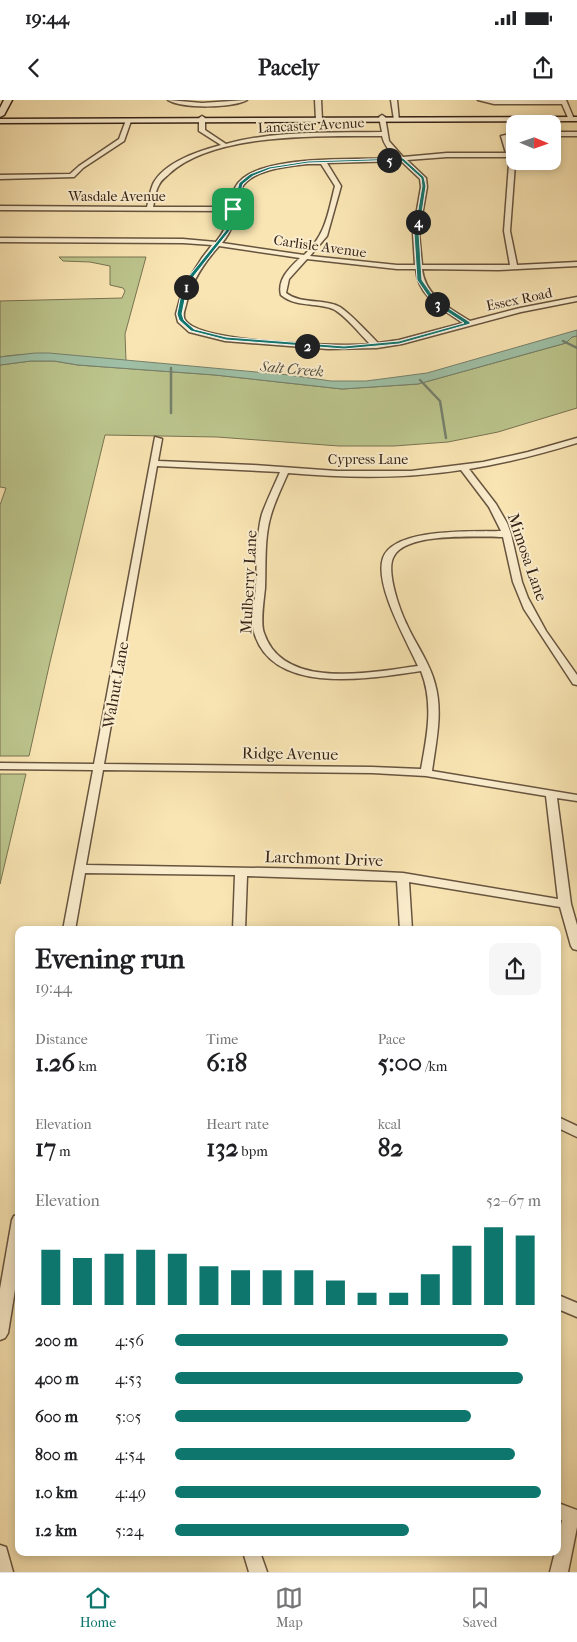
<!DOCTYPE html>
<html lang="en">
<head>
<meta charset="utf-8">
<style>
	body { margin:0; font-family:"IM FELL French Canon",serif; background:#f6f6f6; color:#202124; height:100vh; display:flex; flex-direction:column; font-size:19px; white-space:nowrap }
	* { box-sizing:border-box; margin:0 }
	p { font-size:16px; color:#757577 }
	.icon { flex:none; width:28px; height:28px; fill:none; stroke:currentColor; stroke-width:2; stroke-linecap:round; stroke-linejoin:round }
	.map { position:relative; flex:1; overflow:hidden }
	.panel { position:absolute; left:15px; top:826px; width:546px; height:630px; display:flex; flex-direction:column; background:#fff; border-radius:10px; box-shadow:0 2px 8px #0003 }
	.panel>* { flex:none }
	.needle { width:32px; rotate:92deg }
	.tools { position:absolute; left:506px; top:15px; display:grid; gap:10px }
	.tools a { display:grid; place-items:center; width:55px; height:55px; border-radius:10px; background:#fff; box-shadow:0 2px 8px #0003; font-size:25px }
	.pin { position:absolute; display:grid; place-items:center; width:42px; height:42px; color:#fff; margin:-21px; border-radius:10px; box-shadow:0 2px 8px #0006 }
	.km { position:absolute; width:25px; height:25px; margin:-12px; border-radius:50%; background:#222; color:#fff; font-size:14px; line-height:25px; text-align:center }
	.round { display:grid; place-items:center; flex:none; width:52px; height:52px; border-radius:10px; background:#f6f6f6 }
	.summary { display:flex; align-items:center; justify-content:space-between; height:85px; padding:0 20px }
	h1 { font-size:28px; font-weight:700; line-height:38px }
	.stats { display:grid; grid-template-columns:repeat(3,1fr); gap:8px; height:85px; padding:5px 20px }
	.stats div { display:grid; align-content:center }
	.stats b { font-size:25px; font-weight:700 }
	.stats small { font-size:14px; font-weight:400 }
	.stats p { font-size:14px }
	.chart { height:140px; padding:10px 20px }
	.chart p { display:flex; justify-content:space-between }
	.chart svg { width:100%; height:90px; margin-top:5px; stroke:#0f766e; stroke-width:6 }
	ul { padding:0 20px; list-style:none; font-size:16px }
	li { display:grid; grid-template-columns:80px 60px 1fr; align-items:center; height:38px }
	li i { height:12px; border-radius:6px; background:#0f766e }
	.status { display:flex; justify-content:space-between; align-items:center; height:35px; padding:0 25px; background:#fff; direction:ltr }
	.status svg { height:14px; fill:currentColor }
	header { display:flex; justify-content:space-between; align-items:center; height:65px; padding:0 20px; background:#fff; font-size:22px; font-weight:700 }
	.dock { display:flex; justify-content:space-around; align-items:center; height:70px; border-top:1px solid #e0e0e0; background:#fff; font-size:14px; color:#757577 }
	.dock a { display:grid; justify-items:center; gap:2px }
	.dock .current { color:#0f766e }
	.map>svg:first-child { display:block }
	.green { fill:#bcc58d; stroke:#797452 }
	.water { fill:#9fc0a6; stroke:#75816d }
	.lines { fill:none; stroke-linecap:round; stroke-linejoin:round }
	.stream { stroke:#75816d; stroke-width:2.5 }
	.minor-casing { stroke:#67543f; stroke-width:3 }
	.secondary-casing { stroke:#362318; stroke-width:3 }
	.minor { fill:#fbeece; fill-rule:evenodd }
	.secondary { fill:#fbeece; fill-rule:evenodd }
	.route { fill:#0f766e; stroke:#fff; fill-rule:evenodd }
	.labels { text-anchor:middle; stroke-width:4; stroke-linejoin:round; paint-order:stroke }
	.far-street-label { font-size:14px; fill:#362318; stroke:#fbeece }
	.far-water-label { font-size:15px; font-style:italic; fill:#565243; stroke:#fbeece }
	.street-label { font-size:16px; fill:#362318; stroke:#fbeece }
</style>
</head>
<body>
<div class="status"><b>19:44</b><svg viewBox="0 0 49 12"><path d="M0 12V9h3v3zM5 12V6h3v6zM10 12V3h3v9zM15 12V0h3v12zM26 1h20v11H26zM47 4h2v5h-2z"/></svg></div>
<header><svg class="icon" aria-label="back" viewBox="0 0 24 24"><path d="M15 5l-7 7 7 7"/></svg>Pacely<svg class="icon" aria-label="share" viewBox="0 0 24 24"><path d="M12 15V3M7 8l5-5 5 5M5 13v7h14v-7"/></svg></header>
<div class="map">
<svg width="577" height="1472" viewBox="0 0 577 1472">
	<rect width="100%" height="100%" fill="#f9e5b3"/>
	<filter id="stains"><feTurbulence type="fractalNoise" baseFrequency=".004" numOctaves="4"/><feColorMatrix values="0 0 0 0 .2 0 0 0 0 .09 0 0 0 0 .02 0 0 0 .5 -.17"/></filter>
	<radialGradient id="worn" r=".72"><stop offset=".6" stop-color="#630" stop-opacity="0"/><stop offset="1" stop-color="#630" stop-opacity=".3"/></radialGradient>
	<!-- green -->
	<g class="green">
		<path d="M 59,157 L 146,157 L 125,234 L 126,261 C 84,258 43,250 0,257 L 0,201 L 122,198 L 125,191 L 123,188 L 110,185 L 110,166 L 90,162 L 63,161 Z"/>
		<path d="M 577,236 L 577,308 L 498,332 L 448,342 L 394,346 L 339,346 L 217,337 L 105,335 L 50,562 L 29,656 L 0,656 L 0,405 L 6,388 L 0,387 L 0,265 L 31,261 L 54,261 L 78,265 L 215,275 L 342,289 L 418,284 L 566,243 L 572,237 Z"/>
		<path d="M 0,674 L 26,674 L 0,784 Z"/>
	</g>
	<!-- water -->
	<path class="water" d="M 577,230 L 577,236 L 572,237 L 566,243 L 418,284 L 342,289 L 215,275 L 78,265 L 54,261 L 31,261 L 0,265 L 0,257 L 35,253 L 49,253 L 289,275 L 331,281 L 366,281 L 427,273 Z"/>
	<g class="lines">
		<!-- stream -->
		<g class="stream">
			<path d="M 563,241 L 577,248"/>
			<path d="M 171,268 L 171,313"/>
			<path d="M 420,280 L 440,301 L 446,338"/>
		</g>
		<!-- minor casing -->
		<g class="minor-casing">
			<g id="minor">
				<path d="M 168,0 L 202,3 L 247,0 C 233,8 182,9 168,0 Z"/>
				<path d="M 315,0 L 321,0 L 322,20 L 319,22 L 316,20 Z"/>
				<path d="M 391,0 L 397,0 L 399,21 L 394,20 Z"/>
				<path d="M 478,0 L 566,0 L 574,19 L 569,20 L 562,4 L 494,4 Z"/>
				<path d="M 382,15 L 385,17 L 389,41 L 403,57 L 447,53 L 506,53 L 501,36 L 515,33 L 515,37 L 507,37 L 515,64 L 510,131 L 517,165 L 577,162 L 577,166 L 498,170 L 422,169 C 425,196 449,208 470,221 L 520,208 L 577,197 L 577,201 L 521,212 L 402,244 L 377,248 L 328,249 L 225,241 L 189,232 L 178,222 L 176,214 L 183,188 L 202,158 L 212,145 L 183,143 L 0,142 L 0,138 L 183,139 L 216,142 C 224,132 228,123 231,111 L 0,110 L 0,106 L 147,107 C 149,99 150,91 153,84 C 164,62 199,51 221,45 L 199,31 L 199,18 L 202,16 L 205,18 L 205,30 L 226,44 C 276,30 331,33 382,32 L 379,17 ZM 382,36 C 384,45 390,52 397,58 C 362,61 252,52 235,88 C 233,93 232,101 231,107 L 153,107 C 155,100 155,91 159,85 C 161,80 166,77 169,74 C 214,32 324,36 382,36 ZM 447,57 L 507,57 L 509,64 L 504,131 L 510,165 L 422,165 L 419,133 L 427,87 L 426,78 L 407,60 ZM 401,61 L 420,79 L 421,87 L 413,133 L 415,165 L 397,165 L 310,156 L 327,136 L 341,86 L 327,63 ZM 308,64 L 321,64 L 335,86 C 328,113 326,135 304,155 L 222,143 C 232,131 235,119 238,104 C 239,100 239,93 241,89 C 251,69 289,66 308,64 ZM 219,146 L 300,158 C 289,168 277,180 281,195 C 297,208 315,202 333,209 C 345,215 360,234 370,244 C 342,247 198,243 185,220 C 182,215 185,209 186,205 C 191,182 203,164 219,146 ZM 307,159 L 397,169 L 416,169 C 418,197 442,209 463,223 L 399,240 L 378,243 C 367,232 352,215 340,207 C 323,198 302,205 286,193 L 289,179 Z"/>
				<path d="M 126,20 L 131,21 L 124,41 L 83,68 L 74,77 L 0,79 L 0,75 L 70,74 L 79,66 L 119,39 Z"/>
				<rect x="552" y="32" width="25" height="4"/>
				<path d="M 155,337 L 162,339 L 158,361 L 253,365 L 337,371 L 411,371 L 483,362 L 528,352 L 577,338 L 577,343 C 541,354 506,363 469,369 L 496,404 L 507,423 L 511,434 L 522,482 L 528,498 L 546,531 L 577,575 L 577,585 L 573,584 L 524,509 L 513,482 L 503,437 C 479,437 407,432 394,456 C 385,470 400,511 407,525 C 416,545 430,563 435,584 C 443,612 436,642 432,671 L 577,695 L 577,701 L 557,698 L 571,804 L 577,825 L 577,850 L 573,849 L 571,846 L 560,807 L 409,782 L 412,830 L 400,830 L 397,781 L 247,776 L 245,830 L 233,830 L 235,775 L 85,773 L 75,830 L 63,830 L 93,670 L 0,669 L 0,663 L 94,664 ZM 157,366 L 280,372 C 274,386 267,400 262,414 C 256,435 257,465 256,487 C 255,499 251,522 254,532 C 272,597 372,578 421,571 C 434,604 427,636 421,669 L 372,667 L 104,664 ZM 461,370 L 489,407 L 501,431 C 475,432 394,427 383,458 C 374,485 407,541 418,566 C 372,572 283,591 264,533 C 260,523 264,499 265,488 C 266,465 264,437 271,415 C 275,401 282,387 288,373 C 346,378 404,379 461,370 ZM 103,670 L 372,673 L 426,676 L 546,696 L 558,799 L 403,773 L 322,769 L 86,765 Z"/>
				<path d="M 558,1017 L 577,1026 L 577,1037 L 558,1028 Z"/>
				<path d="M 19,1114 L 19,1165 L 8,1233 L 5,1238 L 0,1240 L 0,1189 L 12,1120 L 14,1116 Z"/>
				<path d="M 558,1195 L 577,1203 L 577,1217 L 558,1209 Z"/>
				<path d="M 558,1403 L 577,1410 L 577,1427 L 568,1472 L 550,1472 L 555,1452 L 558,1452 L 558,1440 L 562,1420 L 558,1419 Z"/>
				<path d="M 0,1445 L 6,1447 L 13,1472 L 0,1472 Z"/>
				<path d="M 243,1452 L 260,1452 L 267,1472 L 249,1472 Z"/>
			</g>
		</g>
		<!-- secondary casing -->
		<g class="secondary-casing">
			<g id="secondary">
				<path d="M 4,0 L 12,0 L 4,15 L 0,17 L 0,8 Z"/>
				<path d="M 577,17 L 577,21 L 0,23 L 0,19 Z"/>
			</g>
		</g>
		<!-- minor -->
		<use href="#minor" class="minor"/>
		<!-- secondary -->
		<use href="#secondary" class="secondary"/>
	</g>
	<!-- route -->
	<path class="route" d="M 403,58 L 424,77 L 426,86 L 419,133 L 422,180 L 436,200 L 470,222 L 470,224 L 399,244 L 344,249 L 226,240 L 191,231 L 179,220 L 177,214 L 180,199 L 189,176 L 227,129 L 239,83 L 250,74 L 269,67 L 308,61 ZM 401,60 L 421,78 L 422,86 L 414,133 L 417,180 L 432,202 L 464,223 L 399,241 L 344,246 L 226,237 L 194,229 L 184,220 L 182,214 L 185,199 L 194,176 L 231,129 L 243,84 L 253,76 L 270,69 L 308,63 Z"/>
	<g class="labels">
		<!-- far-street labels -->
		<g class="far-street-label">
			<text transform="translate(311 25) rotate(-3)" y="5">Lancaster Avenue</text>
			<text x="117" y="101">Wasdale Avenue</text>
			<text transform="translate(320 146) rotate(8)" y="5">Carlisle Avenue</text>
			<text transform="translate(519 199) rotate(-12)" y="5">Essex Road</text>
			<text x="368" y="364">Cypress Lane</text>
		</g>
		<!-- far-water labels -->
		<g class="far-water-label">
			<text transform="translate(292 269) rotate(5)" y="5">Salt Creek</text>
		</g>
		<!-- street labels -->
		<g class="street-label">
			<text transform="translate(528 457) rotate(71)" y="6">Mimosa Lane</text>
			<text transform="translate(248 482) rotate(-87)" y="6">Mulberry Lane</text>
			<text transform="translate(115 585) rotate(-80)" y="6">Walnut Lane</text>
			<text transform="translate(290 653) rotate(1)" y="6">Ridge Avenue</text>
			<text transform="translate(324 758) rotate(2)" y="6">Larchmont Drive</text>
		</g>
	</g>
	<rect width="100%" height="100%" filter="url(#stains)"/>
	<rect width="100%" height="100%" fill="url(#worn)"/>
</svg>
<div class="tools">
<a><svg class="needle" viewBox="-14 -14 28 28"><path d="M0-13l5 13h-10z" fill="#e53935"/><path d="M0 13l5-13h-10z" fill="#757577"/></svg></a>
</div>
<div class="pin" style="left:233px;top:109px;background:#1e9e55"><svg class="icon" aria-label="arrive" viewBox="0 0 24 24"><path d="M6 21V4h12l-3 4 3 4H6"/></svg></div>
<b class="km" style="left:186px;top:187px">1</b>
<b class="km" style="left:307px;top:246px">2</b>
<b class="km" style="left:437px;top:204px">3</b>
<b class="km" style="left:418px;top:122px">4</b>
<b class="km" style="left:389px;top:60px">5</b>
<section class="panel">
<div class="summary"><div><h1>Evening run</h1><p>19:44</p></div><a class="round"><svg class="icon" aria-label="share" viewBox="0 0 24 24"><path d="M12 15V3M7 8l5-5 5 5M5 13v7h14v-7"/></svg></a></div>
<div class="stats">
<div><p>Distance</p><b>1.26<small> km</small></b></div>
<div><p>Time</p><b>6:18</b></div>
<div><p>Pace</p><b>5:00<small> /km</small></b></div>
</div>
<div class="stats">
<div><p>Elevation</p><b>17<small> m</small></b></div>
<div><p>Heart rate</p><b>132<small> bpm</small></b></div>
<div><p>kcal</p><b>82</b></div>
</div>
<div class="chart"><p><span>Elevation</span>52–67 m</p>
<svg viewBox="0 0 160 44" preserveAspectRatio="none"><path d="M5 44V17M15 44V21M25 44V19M35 44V17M45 44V19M55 44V25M65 44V27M75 44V27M85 44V27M95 44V32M105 44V38M115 44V38M125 44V29M135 44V15M145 44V6M155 44V10"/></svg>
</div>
<ul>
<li><b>200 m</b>4:56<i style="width:91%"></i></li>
<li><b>400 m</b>4:53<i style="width:95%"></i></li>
<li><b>600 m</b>5:05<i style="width:81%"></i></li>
<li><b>800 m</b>4:54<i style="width:93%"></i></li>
<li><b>1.0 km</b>4:49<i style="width:100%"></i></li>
<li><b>1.2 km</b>5:24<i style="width:64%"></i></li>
</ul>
</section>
</div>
<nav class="dock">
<a class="current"><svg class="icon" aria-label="home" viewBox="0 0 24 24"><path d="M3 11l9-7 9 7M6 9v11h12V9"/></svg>Home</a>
<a><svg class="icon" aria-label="map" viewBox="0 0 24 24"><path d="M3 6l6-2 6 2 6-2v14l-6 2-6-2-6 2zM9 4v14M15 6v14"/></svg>Map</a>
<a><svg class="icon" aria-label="saved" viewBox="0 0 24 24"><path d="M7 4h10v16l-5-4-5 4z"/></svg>Saved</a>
</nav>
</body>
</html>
